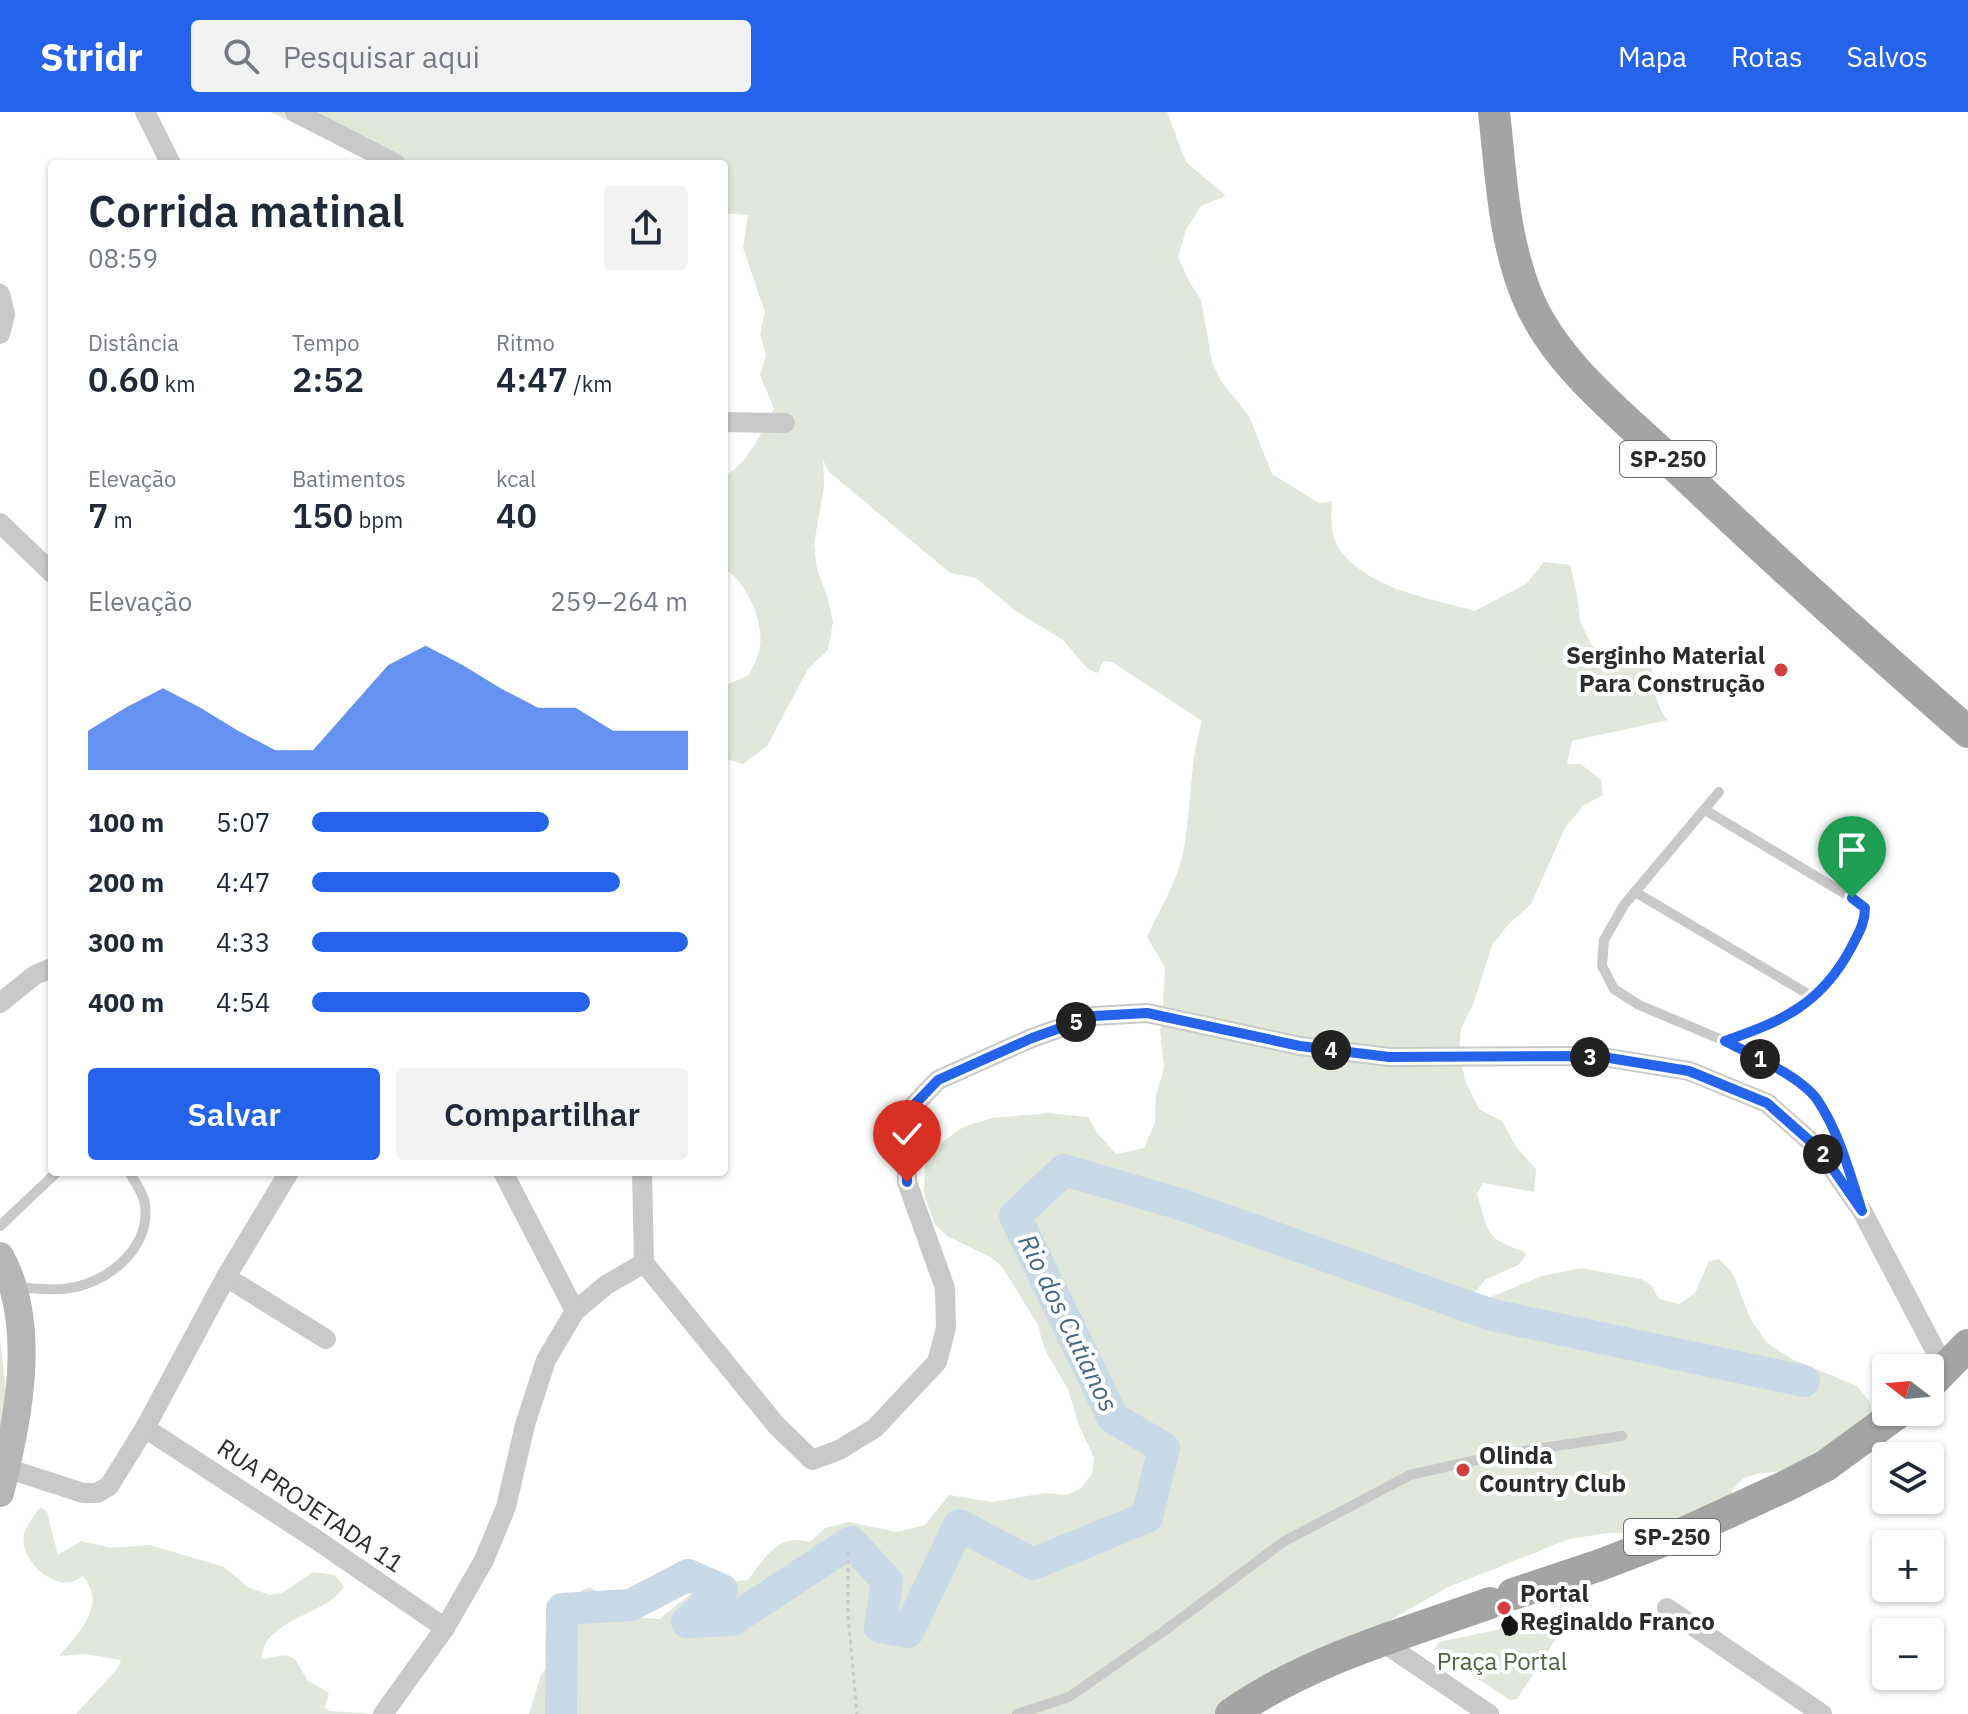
<!DOCTYPE html>
<html lang="pt">
<head>
<meta charset="utf-8">
<style>
	body { margin:0; font-family:"IBM Plex Sans",sans-serif; background:#f2f2f3; color:#1f2937; height:100vh; display:flex; flex-direction:column; font-size:30px; white-space:nowrap }
	* { box-sizing:border-box; margin:0 }
	p { font-size:26px; color:#747a83 }
	.icon { flex:none; width:44px; height:44px; fill:none; stroke:currentColor; stroke-width:2; stroke-linecap:round; stroke-linejoin:round }
	.map { position:relative; flex:1; overflow:hidden }
	.drawer { position:absolute; left:48px; top:48px; width:680px; height:1016px; display:flex; flex-direction:column; background:#fff; border-radius:8px; box-shadow:0 2px 6px #0004 }
	.drawer>* { flex:none }
	.needle { width:52px; rotate:286deg }
	.tools { position:absolute; left:1872px; top:1242px; display:grid; gap:16px }
	.tools a { display:grid; place-items:center; width:72px; height:72px; border-radius:8px; background:#fff; box-shadow:0 2px 6px #0004; font-size:40px }
	.pin { position:absolute; display:grid; place-items:center; width:68px; height:68px; color:#fff; margin:-82px -34px; border-radius:50% 50% 50% 0; rotate:-45deg; box-shadow:0 0 8px #0007 }
	.pin .icon { rotate:45deg }
	.km { position:absolute; width:40px; height:40px; margin:-20px; border-radius:50%; background:#222; color:#fff; font-size:22px; line-height:40px; text-align:center }
	.round { display:grid; place-items:center; flex:none; width:84px; height:84px; border-radius:8px; background:#f2f2f3 }
	.summary { display:flex; align-items:center; justify-content:space-between; height:136px; padding:0 40px }
	h1 { font-size:44px; font-weight:600; line-height:60px }
	.stats { display:grid; grid-template-columns:repeat(3,1fr); gap:12px; height:136px; padding:8px 40px }
	.stats div { display:grid; align-content:center }
	.stats b { font-size:34px; font-weight:600 }
	.stats small { font-size:22px; font-weight:400 }
	.stats p { font-size:22px }
	.chart { height:224px; padding:16px 40px }
	.chart p { display:flex; justify-content:space-between }
	.chart svg { width:100%; height:144px; margin-top:8px; fill:#2563eb; opacity:.7 }
	.primary-button { display:flex; gap:16px; margin-top:auto; padding:16px 40px }
	.primary-button a { flex:1; height:92px; border-radius:8px; background:#2563eb; color:#fff; font-size:32px; font-weight:600; line-height:92px; text-align:center }
	.primary-button a+a { background:#f2f2f3; color:#1f2937 }
	ul { padding:0 40px; list-style:none; font-size:26px }
	li { display:grid; grid-template-columns:128px 96px 1fr; align-items:center; height:60px }
	li i { height:20px; border-radius:10px; background:#2563eb }
	header { display:flex; align-items:center; gap:48px; box-sizing:border-box; height:112px; padding:0 40px; background:#2563eb; color:#fff }
	header strong { font-size:38px }
	nav { display:flex; gap:44px; margin-inline-start:auto; font-size:28px }
	.search { width:560px; height:72px; background:#f2f2f3; display:flex; align-items:center; gap:20px; box-sizing:border-box; padding:0 28px; border-radius:8px; color:#747a83; font-size:30px }
	.map>svg:first-child { display:block }
	.green { fill:#e1e8db }
	.lines { fill:none; stroke-linecap:round; stroke-linejoin:round }
	.river { stroke:#c8d9e7; stroke-width:32 }
	.building { fill:#131313 }
	.path { stroke:#c9c9c9; stroke-width:3; stroke-dasharray:4 4; stroke-linecap:butt }
	.lane { stroke:#c9c9c9; stroke-width:10 }
	.street { stroke:#c9c9c9; stroke-width:20 }
	.secondary { stroke:#b6b6b6; stroke-width:28 }
	.primary { stroke:#a4a4a4; stroke-width:32 }
	.route-casing { stroke:#fff; stroke-width:16 }
	.route { stroke:#2563eb; stroke-width:10 }
	.poi-dot { fill:#d33e41; stroke:#fff; stroke-width:3 }
	.labels { text-anchor:middle; stroke-width:8; stroke-linejoin:round; paint-order:stroke }
	.shield { fill:#fff; stroke:#6b6b6b; stroke-width:2 }
	.shield-label { font-size:22px; font-weight:bold; fill:#2c2c2c }
	.poi-label { font-size:24px; font-weight:bold; fill:#2c2c2c; stroke:#fff; text-anchor:start }
	.street-label { font-size:24px; fill:#2c2c2c; stroke:#fff }
	.park-label { font-size:24px; fill:#4e633e; stroke:#fff }
	.water-label { font-size:26px; font-style:italic; fill:#436886; stroke:#fff }
</style>
</head>
<body>
<header>
<strong>Stridr</strong>
<div class="search"><svg class="icon" aria-label="search" viewBox="0 0 24 24"><circle cx="10" cy="10" r="6"/><path d="M15 15l6 6"/></svg>Pesquisar aqui</div>
<nav><a>Mapa</a><a>Rotas</a><a>Salvos</a></nav>
</header>
<div class="map">
<svg width="1968" height="1602" viewBox="0 0 1968 1602">
	<rect width="100%" height="100%" fill="#fff"/>
	<!-- green -->
	<g class="green">
		<path d="M 270,0 L 1167,0 L 1186,50 L 1226,84 L 1201,94 L 1186,118 L 1178,145 L 1189,169 L 1201,188 L 1212,250 L 1221,269 L 1249,304 L 1272,362 L 1319,391 L 1332,389 C 1331,404 1330,425 1340,438 C 1370,478 1430,486 1475,499 L 1526,472 L 1544,450 L 1570,453 L 1577,482 L 1580,510 L 1593,535 L 1651,542 C 1652,565 1653,591 1668,608 L 1572,629 L 1567,652 L 1581,652 L 1601,668 L 1603,683 L 1583,694 L 1565,716 L 1531,792 L 1509,812 L 1492,833 L 1473,893 L 1461,916 L 1459,942 L 1466,971 L 1479,997 L 1502,1009 L 1516,1035 L 1536,1057 L 1534,1080 L 1483,1071 L 1477,1082 C 1489,1119 1484,1127 1524,1139 L 1526,1143 L 1518,1153 L 1485,1168 L 1473,1183 L 1481,1189 L 1542,1164 L 1582,1156 L 1641,1167 L 1651,1173 L 1659,1187 L 1679,1192 L 1695,1181 L 1709,1149 L 1719,1147 L 1733,1162 L 1751,1208 L 1767,1231 L 1792,1247 L 1857,1274 L 1870,1290 L 1874,1312 L 1798,1359 L 1759,1361 L 1744,1366 L 1733,1377 L 1728,1393 L 1723,1397 L 1698,1396 L 1669,1415 L 1649,1422 L 1608,1421 L 1569,1427 L 1446,1476 L 1228,1602 L 529,1602 L 541,1563 L 559,1541 L 564,1489 L 589,1475 L 613,1487 L 634,1505 L 660,1507 C 694,1477 704,1473 748,1468 C 765,1445 778,1421 810,1430 L 825,1416 L 848,1410 L 897,1420 L 925,1413 L 949,1383 L 992,1390 L 1045,1381 L 1067,1383 L 1081,1376 L 1092,1362 L 1094,1345 L 1079,1314 L 1068,1277 L 1045,1238 L 1037,1211 L 1002,1155 L 992,1146 L 947,1124 L 935,1112 L 924,1083 L 925,1053 L 933,1037 L 963,1015 L 992,1006 L 1049,1001 L 1088,1005 L 1098,1022 L 1116,1042 L 1144,1036 L 1155,1011 L 1156,983 L 1164,956 L 1160,917 L 1162,915 L 1165,855 L 1147,825 C 1159,798 1175,774 1182,745 C 1192,700 1188,656 1202,609 L 1112,550 L 1103,549 L 1098,561 L 1088,557 L 1063,528 L 1016,499 L 976,466 L 950,461 L 829,360 L 823,348 L 824,374 L 814,432 L 817,458 L 827,483 L 833,510 L 828,538 L 808,557 L 767,634 L 743,652 L 724,646 L 724,574 L 749,563 C 752,556 757,548 759,540 C 766,513 747,470 724,456 L 724,364 C 748,352 761,320 774,297 L 760,263 L 766,243 L 760,222 L 765,200 L 743,136 L 748,103 L 724,101 L 724,52 L 398,52 L 340,33 Z"/>
		<path d="M 0,1227 L 6,1279 L 0,1330 Z"/>
		<path d="M 40,1395 L 47,1400 L 58,1443 L 81,1429 L 111,1436 L 150,1433 L 224,1455 L 248,1475 L 269,1483 L 282,1481 L 313,1460 L 335,1463 L 344,1474 C 331,1502 261,1507 262,1547 L 286,1543 L 295,1547 L 308,1569 L 329,1581 L 325,1595 L 329,1599 L 375,1602 L 76,1602 L 117,1557 L 121,1548 L 84,1542 L 59,1544 C 72,1529 97,1503 92,1482 C 91,1476 86,1469 83,1464 C 79,1466 76,1469 71,1470 C 49,1475 19,1445 24,1423 C 25,1414 35,1403 40,1395 Z"/>
		<path d="M 1545,1501 L 1558,1515 L 1559,1522 L 1517,1587 L 1510,1588 L 1434,1538 L 1439,1530 L 1501,1517 L 1505,1523 L 1516,1522 L 1521,1513 Z"/>
	</g>
	<g class="lines">
		<!-- river -->
		<path class="river" d="M 561,1602 L 562,1497 L 631,1493 L 688,1463 L 722,1478 L 687,1510 L 732,1508 L 851,1430 L 887,1469 L 880,1515 L 908,1520 L 959,1413 L 1033,1452 L 1147,1405 L 1164,1336 L 1113,1306 L 1015,1104 L 1064,1058 L 1183,1093 L 1492,1203 L 1804,1269"/>
	</g>
	<!-- building -->
	<path class="building" d="M 1507,1500 L 1521,1514 L 1515,1522 L 1510,1524 L 1505,1523 L 1501,1513 Z"/>
	<g class="lines">
		<!-- path -->
		<path class="path" d="M 848,1440 L 848,1503 L 857,1602"/>
		<!-- lane -->
		<g class="lane">
			<path d="M 1719,680 L 1624,793 L 1604,828 L 1602,854 L 1614,877 L 1639,893 L 1725,929 L 1780,958 L 1817,987 L 1838,1028 L 1855,1078"/>
			<path d="M 1705,698 L 1852,786 L 1865,796 C 1865,812 1858,822 1851,836 C 1820,892 1783,909 1725,929"/>
			<path d="M 1635,780 L 1813,885"/>
			<path d="M 0,1114 L 57,1060"/>
			<path d="M 13,1175 C 30,1176 47,1178 63,1177 C 104,1174 151,1138 145,1093 C 144,1082 135,1070 129,1060"/>
			<path d="M 1017,1602 L 1069,1585 L 1164,1519 L 1283,1430 L 1410,1363 L 1503,1342 L 1622,1324"/>
		</g>
		<!-- street -->
		<g class="street">
			<path d="M 145,0 L 171,52"/>
			<path d="M 295,0 L 396,52"/>
			<path d="M 0,182 L 5,202 L 0,222"/>
			<path d="M 724,310 L 785,311"/>
			<path d="M 0,411 L 52,461"/>
			<path d="M 0,891 L 35,863 L 52,856"/>
			<path d="M 503,1060 L 575,1199"/>
			<path d="M 642,1060 L 644,1151"/>
			<path d="M 644,1151 L 776,1313 L 812,1348 L 839,1338 L 875,1316 L 937,1250 L 946,1216 L 945,1176 L 907,1070 L 906,1024 L 915,992 L 938,968 L 1032,926 L 1094,904 L 1147,901 L 1300,934 L 1389,945 L 1597,944 L 1689,959 L 1767,991 L 1819,1037 L 1862,1099 L 1945,1257"/>
			<path d="M 226,1165 L 326,1227"/>
			<path d="M 145,1316 L 314,1426 L 445,1516"/>
			<path d="M 6,1356 L 83,1381 L 97,1381 L 109,1374 L 145,1316 L 226,1165 L 289,1060"/>
			<path d="M 1667,1496 L 1822,1602"/>
			<path d="M 1381,1529 L 1489,1602"/>
			<path d="M 383,1602 L 445,1516 L 484,1448 L 506,1395 L 525,1313 L 546,1248 L 575,1199 L 606,1173 L 644,1151"/>
		</g>
		<!-- secondary -->
		<path class="secondary" d="M 0,1144 C 38,1212 18,1309 0,1381"/>
		<!-- primary -->
		<g class="primary">
			<path d="M 1494,0 C 1501,62 1503,125 1527,184 C 1554,250 1617,299 1668,347 C 1766,441 1866,531 1968,620"/>
			<path d="M 1930,1272 L 1968,1233"/>
			<path d="M 1513,1482 L 1600,1453 L 1681,1422 L 1786,1374 L 1825,1354 L 1899,1300"/>
			<path d="M 1231,1602 C 1308,1548 1403,1522 1490,1491"/>
		</g>
	</g>
	<g class="lines">
		<!-- route casing -->
		<g class="route-casing">
			<path id="route" d="M 907,1070 L 906,1024 L 915,992 L 938,968 L 1032,926 L 1094,904 L 1147,901 L 1300,934 L 1389,945 L 1597,944 L 1689,959 L 1767,991 L 1819,1037 L 1862,1099 C 1850,1063 1840,1022 1818,989 C 1802,965 1752,943 1725,929 C 1783,909 1821,892 1851,836 C 1858,822 1865,812 1865,796 L 1852,786"/>
		</g>
		<!-- route -->
		<use href="#route" class="route"/>
	</g>
	<!-- markers -->
	<g class="poi-dot">
		<circle cx="1781" cy="558" r="8"/>
		<circle cx="1463" cy="1358" r="8"/>
		<circle cx="1504" cy="1496" r="8"/>
	</g>
	<g class="labels">
		<!-- shield labels -->
		<g class="shield">
			<rect x="1620" y="329" width="96" height="36" rx="6"/>
			<rect x="1624" y="1407" width="96" height="36" rx="6"/>
		</g>
		<g class="shield-label">
			<text x="1668" y="355">SP-250</text>
			<text x="1672" y="1433">SP-250</text>
		</g>
		<!-- poi labels -->
		<g class="poi-label">
			<text x="1765" y="552" text-anchor="end">Serginho Material<tspan x="1765" dy="28">Para Construção</tspan></text>
			<text x="1479" y="1352">Olinda<tspan x="1479" dy="28">Country Club</tspan></text>
			<text x="1520" y="1490">Portal<tspan x="1520" dy="28">Reginaldo Franco</tspan></text>
		</g>
		<!-- street labels -->
		<g class="street-label">
			<text transform="translate(310 1394) rotate(34)" y="8">RUA PROJETADA 11</text>
		</g>
		<!-- park labels -->
		<g class="park-label">
			<text x="1502" y="1558">Praça Portal</text>
		</g>
		<!-- water labels -->
		<g class="water-label">
			<text transform="translate(1068 1211) rotate(64)" y="9">Rio dos Cutianos</text>
		</g>
	</g>
</svg>
<div class="tools">
<a><svg class="needle" viewBox="-14 -14 28 28"><path d="M0-13l5 13h-10z" fill="#e53935"/><path d="M0 13l5-13h-10z" fill="#747a83"/></svg></a>
<a><svg class="icon" aria-label="layers" viewBox="0 0 24 24"><path d="M12 4l9 5-9 5-9-5zM3 14l9 5 9-5"/></svg></a>
<a>+</a>
<a>−</a>
</div>
<div class="pin" style="left:1852px;top:786px;background:#1e9e55"><svg class="icon" aria-label="arrive" viewBox="0 0 24 24"><path d="M6 21V4h12l-3 4 3 4H6"/></svg></div>
<div class="pin" style="left:907px;top:1070px;background:#d93025"><svg class="icon" aria-label="check" viewBox="0 0 24 24"><path d="M5 12l5 5 9-10"/></svg></div>
<b class="km" style="left:1760px;top:947px">1</b>
<b class="km" style="left:1823px;top:1042px">2</b>
<b class="km" style="left:1590px;top:945px">3</b>
<b class="km" style="left:1331px;top:938px">4</b>
<b class="km" style="left:1076px;top:910px">5</b>
<section class="drawer">
<div class="summary"><div><h1>Corrida matinal</h1><p>08:59</p></div><a class="round"><svg class="icon" aria-label="share" viewBox="0 0 24 24"><path d="M12 15V3M7 8l5-5 5 5M5 13v7h14v-7"/></svg></a></div>
<div class="stats">
<div><p>Distância</p><b>0.60<small> km</small></b></div>
<div><p>Tempo</p><b>2:52</b></div>
<div><p>Ritmo</p><b>4:47<small> /km</small></b></div>
</div>
<div class="stats">
<div><p>Elevação</p><b>7<small> m</small></b></div>
<div><p>Batimentos</p><b>150<small> bpm</small></b></div>
<div><p>kcal</p><b>40</b></div>
</div>
<div class="chart"><p><span>Elevação</span>259–264 m</p>
<svg viewBox="0 0 160 44" preserveAspectRatio="none"><path d="M0 44V32L10 25L20 19L30 25L40 32L50 38L60 38L70 25L80 12L90 6L100 12L110 19L120 25L130 25L140 32L150 32L160 32V44z"/></svg>
</div>
<ul>
<li><b>100 m</b>5:07<i style="width:63%"></i></li>
<li><b>200 m</b>4:47<i style="width:82%"></i></li>
<li><b>300 m</b>4:33<i style="width:100%"></i></li>
<li><b>400 m</b>4:54<i style="width:74%"></i></li>
</ul>
<div class="primary-button"><a>Salvar</a><a>Compartilhar</a></div>
</section>
</div>
</body>
</html>
